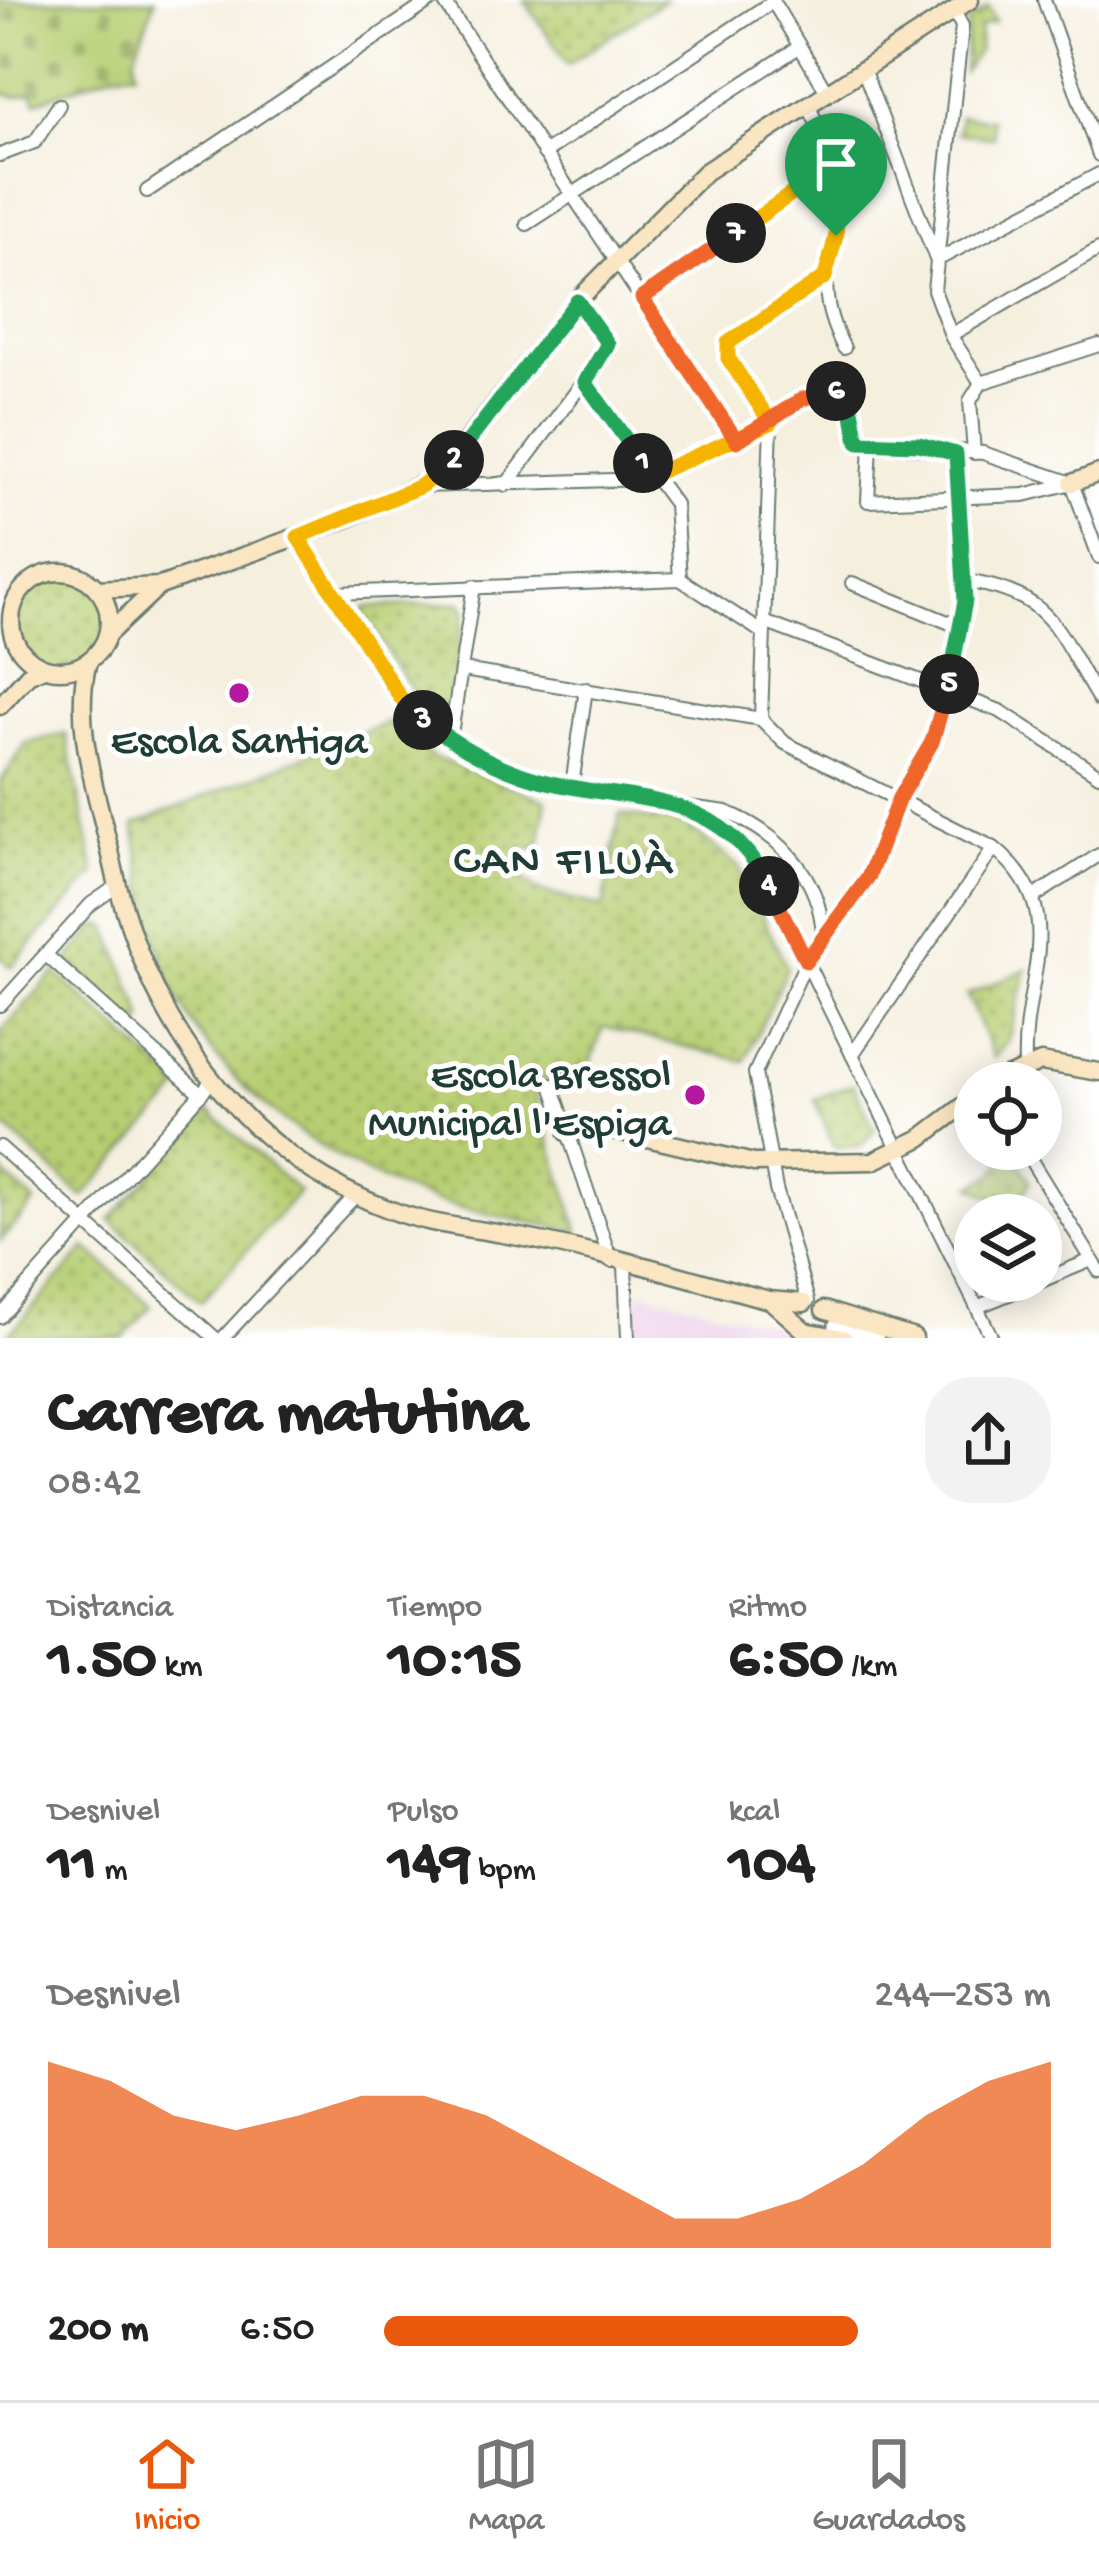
<!DOCTYPE html>
<html lang="es">
<head>
<meta charset="utf-8">
<style>
	body { margin:0; font-family:"Gochi Hand",sans-serif; background:#f2f2f2; color:#222; height:100vh; display:flex; flex-direction:column; font-size:45px; white-space:nowrap }
	* { box-sizing:border-box; margin:0 }
	p { font-size:39px; color:#767676 }
	.icon { flex:none; width:66px; height:66px; fill:none; stroke:currentColor; stroke-width:2; stroke-linecap:round; stroke-linejoin:round }
	.map { position:relative; height:1338px; overflow:hidden }
	.sheet { display:flex; flex-direction:column; background:#fff; flex:1 }
	.sheet>* { flex:none }
	.tools { position:absolute; left:954px; top:1062px; display:grid; gap:24px }
	.tools a { display:grid; place-items:center; width:108px; height:108px; border-radius:50%; background:#fff; box-shadow:0 6px 30px #0003; font-size:60px }
	.pin { position:absolute; display:grid; place-items:center; width:102px; height:102px; color:#fff; margin:-123px -51px; border-radius:50% 50% 50% 0; rotate:-45deg; box-shadow:0 0 12px #0007 }
	.pin .icon { rotate:45deg }
	.km { position:absolute; width:60px; height:60px; margin:-30px; border-radius:50%; background:#222; color:#fff; font-size:33px; line-height:60px; text-align:center }
	.round { display:grid; place-items:center; flex:none; width:126px; height:126px; border-radius:48px; background:#f2f2f2 }
	.head { display:flex; align-items:center; justify-content:space-between; height:204px; padding:0 48px }
	h1 { font-size:66px; font-weight:700; line-height:90px }
	.stats { display:grid; grid-template-columns:repeat(3,1fr); gap:18px; height:204px; padding:12px 48px }
	.stats div { display:grid; align-content:center }
	.stats b { font-size:60px; font-weight:700 }
	.stats small { font-size:33px; font-weight:400 }
	.stats p { font-size:33px }
	.chart { height:336px; padding:24px 48px }
	.chart p { display:flex; justify-content:space-between }
	.chart svg { width:100%; height:216px; margin-top:12px; fill:#ea580c; opacity:.7 }
	ul { padding:0 48px; list-style:none; font-size:39px }
	li { display:grid; grid-template-columns:192px 144px 1fr; align-items:center; height:90px }
	li i { height:30px; border-radius:15px; background:#ea580c }
	.tabs { display:flex; justify-content:space-around; align-items:center; height:168px; border-top:3px solid #e0e0e0; background:#fff; font-size:33px; color:#767676 }
	.tabs a { display:grid; justify-items:center; gap:6px }
	.tabs .active { color:#ea580c }
	.map>svg:first-child { display:block }
	.built { fill:#ecd1ea }
	.grass { fill:url(#grass-dots); stroke:#6c8653; stroke-width:3 }
	.cemetery { fill:url(#cemetery-stones); stroke:#6c8653; stroke-width:3 }
	.garden { fill:#b8ce72; stroke:#6c8653; stroke-width:3 }
	.lines { fill:none; stroke-linecap:round; stroke-linejoin:round }
	.street-casing { stroke:#6a7b70; stroke-width:16 }
	.secondary-casing { stroke:#6a7b70; stroke-width:21 }
	.street { stroke:#fff; stroke-width:12 }
	.secondary { stroke:#fbe6c3; stroke-width:16 }
	.split-1-casing { stroke:#fff; stroke-width:24 }
	.split-2-casing { stroke:#fff; stroke-width:24 }
	.split-3-casing { stroke:#fff; stroke-width:24 }
	.split-4-casing { stroke:#fff; stroke-width:24 }
	.split-5-casing { stroke:#fff; stroke-width:24 }
	.split-6-casing { stroke:#fff; stroke-width:24 }
	.split-7-casing { stroke:#fff; stroke-width:24 }
	.split-8-casing { stroke:#fff; stroke-width:24 }
	.split-1 { stroke:#f5b400; stroke-width:15 }
	.split-2 { stroke:#22a559; stroke-width:15 }
	.split-3 { stroke:#f5b400; stroke-width:15 }
	.split-4 { stroke:#22a559; stroke-width:15 }
	.split-5 { stroke:#f0652b; stroke-width:15 }
	.split-6 { stroke:#22a559; stroke-width:15 }
	.split-7 { stroke:#f0652b; stroke-width:15 }
	.split-8 { stroke:#f5b400; stroke-width:15 }
	.poi-dot { fill:#b5179e; stroke:#fff; stroke-width:4.5 }
	.labels { text-anchor:middle; stroke-width:10; stroke-linejoin:round; paint-order:stroke }
	.poi-label { font-size:42px; fill:#1f3d34; stroke:#fff }
	.neighbourhood-label { font-size:45px; letter-spacing:3px; fill:#1f3d34; stroke:#fff }
</style>
</head>
<body>
<div class="map">
<svg width="1099" height="1338" viewBox="0 0 1099 1338">
	<defs>
		<pattern id="grass-dots" width="8" height="8" patternUnits="userSpaceOnUse" patternTransform="scale(3)"><rect width="8" height="8" fill="#b8ce72"/><path d="M2 2h.1M6 6h.1" fill="none" stroke="#95a85e" stroke-width="1.8" stroke-linecap="round"/></pattern>
		<pattern id="cemetery-stones" width="16" height="16" patternUnits="userSpaceOnUse" patternTransform="scale(3)"><rect width="16" height="16" fill="#b8ce72"/><path d="M2 7V4a2 2 0 0 1 4 0v3zM10 15v-3a2 2 0 0 1 4 0v3z" fill="#95a85e"/></pattern>
	</defs>
	<rect width="100%" height="100%" fill="#fff"/>
	<filter id="ink" filterUnits="userSpaceOnUse"><feTurbulence type="fractalNoise" baseFrequency=".00833" numOctaves="2"/><feDisplacementMap in="SourceGraphic" scale="24" xChannelSelector="R" yChannelSelector="G"/><feConvolveMatrix kernelMatrix="1 2 1 2 8 2 1 2 1" color-interpolation-filters="sRGB"/></filter>
	<filter id="wash" filterUnits="userSpaceOnUse"><feTurbulence type="fractalNoise" baseFrequency=".004" numOctaves="4" result="noise"/><feDisplacementMap in="SourceGraphic" scale="48" xChannelSelector="R" yChannelSelector="G"/><feGaussianBlur stdDeviation="2.7" result="paint"/><feColorMatrix in="noise" values="0 0 0 0 0 0 0 0 0 0 0 0 0 0 0 0 0 1.4 0 .05"/><feComposite in="paint" operator="in"/></filter>
	<g filter="url(#wash)">
		<rect width="100%" height="100%" fill="#f5efde"/>
		<!-- built -->
		<path class="built" d="M 642,1292 L 780,1327 L 791,1338 L 636,1338 L 634,1304 Z"/>
		<!-- grass -->
		<g class="grass">
			<path d="M 524,0 L 665,0 L 568,64 Z"/>
			<path d="M 988,8 L 995,22 L 980,27 L 979,50 L 964,71 L 968,21 Z"/>
			<circle cx="60" cy="621" r="49"/>
			<path d="M 461,603 L 465,610 L 449,713 L 438,713 L 411,689 L 362,611 L 366,607 Z"/>
			<path d="M 389,722 L 434,758 L 547,800 L 539,850 L 520,847 L 515,872 L 538,891 L 603,908 L 620,814 L 686,825 L 739,867 L 787,968 L 745,1061 L 603,1027 L 589,1068 L 532,1084 L 579,1232 C 529,1221 475,1214 427,1198 C 331,1165 220,1088 176,994 C 151,941 144,882 134,825 Z"/>
			<path d="M 66,734 L 95,873 L 11,967 L 0,957 L 0,783 L 26,743 Z"/>
			<path d="M 97,925 L 107,926 L 143,1016 L 140,1029 L 65,963 Z"/>
			<path d="M 1027,969 L 1008,1042 L 994,1058 L 967,995 Z"/>
			<path d="M 55,972 L 182,1087 L 83,1197 L 0,1122 L 0,1033 Z"/>
			<path d="M 853,1084 L 875,1130 L 860,1147 L 834,1147 L 815,1099 Z"/>
			<path d="M 209,1111 L 299,1192 L 201,1302 L 110,1220 Z"/>
			<path d="M 1010,1149 L 1031,1181 L 1016,1210 L 972,1186 L 995,1173 Z"/>
			<path d="M 0,1170 L 35,1202 L 0,1241 Z"/>
			<path d="M 86,1248 L 151,1306 L 123,1338 L 6,1338 Z"/>
		</g>
		<!-- cemetery -->
		<path class="cemetery" d="M 0,0 L 155,0 L 135,56 L 136,71 L 115,72 L 36,102 L 32,93 L 16,97 L 1,92 Z"/>
		<!-- garden -->
		<path class="garden" d="M 960,116 L 991,119 L 993,137 L 958,133 Z"/>
	</g>
	<g filter="url(#ink)">
		<g class="lines">
			<!-- street casing -->
			<g class="street-casing">
				<g id="street">
					<path d="M 443,0 L 623,271"/>
					<path d="M 772,0 L 827,92"/>
					<path d="M 1044,0 L 1099,155"/>
					<path d="M 954,11 L 962,26 L 934,290 L 952,338 L 981,383"/>
					<path d="M 863,69 L 936,259"/>
					<path d="M 808,104 C 817,127 838,159 839,183 C 840,252 807,279 844,348"/>
					<path d="M 544,153 L 772,2"/>
					<path d="M 0,155 L 35,142 L 59,105"/>
					<path d="M 147,191 L 432,0"/>
					<path d="M 527,224 L 799,47"/>
					<path d="M 937,260 L 1099,174"/>
					<path d="M 625,274 L 737,441"/>
					<path d="M 642,298 L 832,165"/>
					<path d="M 954,333 L 1099,249"/>
					<path d="M 585,382 L 675,504 L 680,579"/>
					<path d="M 981,383 L 1099,345"/>
					<path d="M 771,423 L 728,358 L 728,343 L 825,277"/>
					<path d="M 871,445 L 868,501 L 1024,495 L 1072,483"/>
					<path d="M 974,453 L 970,401 L 981,383"/>
					<path d="M 1072,483 L 1099,557"/>
					<path d="M 506,485 L 608,349 L 577,301"/>
					<path d="M 422,486 L 644,479 L 737,441 L 802,399 L 847,389 L 858,443 L 983,453 L 1072,483"/>
					<path d="M 298,537 L 400,697 C 483,786 612,796 726,812 C 779,833 820,876 823,935"/>
					<path d="M 965,581 C 1054,595 1055,628 1099,700"/>
					<path d="M 852,583 L 960,627"/>
					<path d="M 336,593 L 680,579 L 762,632"/>
					<path d="M 767,623 L 1000,711 L 1099,775"/>
					<path d="M 463,670 L 761,719 L 785,743 L 994,848 C 1074,913 1021,979 1025,1064"/>
					<path d="M 761,719 L 771,423"/>
					<path d="M 450,740 L 474,586"/>
					<path d="M 572,785 L 586,689"/>
					<path d="M 697,811 L 739,840 L 758,864 L 992,1338"/>
					<path d="M 1035,896 L 1099,855"/>
					<path d="M 45,954 L 201,1094"/>
					<path d="M 0,1005 L 91,904 L 117,886"/>
					<path d="M 852,1055 L 994,848"/>
					<path d="M 552,1085 L 611,1261"/>
					<path d="M 0,1147 L 215,1338"/>
					<path d="M 1024,1149 L 1099,1271"/>
					<path d="M 625,1265 L 628,1338"/>
					<path d="M 1041,1281 L 1089,1261"/>
					<path d="M 808,1301 L 776,1189 L 755,1073 L 811,952 L 869,878 L 899,798 L 942,719 L 965,601 L 956,454"/>
					<path d="M 977,1307 L 1041,1281"/>
					<path d="M 0,1317 L 211,1082"/>
					<path d="M 835,1325 L 877,1338"/>
					<path d="M 223,1338 L 356,1195"/>
				</g>
			</g>
			<!-- secondary casing -->
			<g class="secondary-casing">
				<g id="secondary">
					<path d="M 1072,483 L 1099,473"/>
					<circle cx="60" cy="621" r="49"/>
					<path d="M 97,589 L 160,586 L 346,519 L 439,476 L 577,301 L 705,172 L 970,0"/>
					<path d="M 108,634 L 159,586"/>
					<path d="M 88,662 C 71,725 99,798 112,860 C 144,1014 236,1151 388,1209 C 426,1224 463,1227 503,1234 C 592,1249 683,1277 769,1300 L 804,1303"/>
					<path d="M 0,706 L 28,675 L 44,668"/>
					<path d="M 993,1083 L 1041,1062 L 1099,1072"/>
					<path d="M 568,1133 L 600,1127 L 754,1163 L 873,1161 L 921,1138 L 975,1097"/>
					<path d="M 770,1300 L 805,1331 L 843,1338"/>
					<path d="M 824,1310 L 914,1338"/>
				</g>
			</g>
			<!-- street -->
			<use href="#street" class="street"/>
			<!-- secondary -->
			<use href="#secondary" class="secondary"/>
		</g>
	</g>
	<g class="lines" filter="url(#ink)">
		<!-- split-1 casing -->
		<g class="split-1-casing">
			<path id="split-1" d="M 643,463 L 652,475 L 771,423 L 728,358 L 728,343 L 825,277 L 836,236"/>
		</g>
		<!-- split-2 casing -->
		<g class="split-2-casing">
			<path id="split-2" d="M 454,460 L 577,301 L 608,344 L 585,382 L 643,463"/>
		</g>
		<!-- split-3 casing -->
		<g class="split-3-casing">
			<path id="split-3" d="M 423,720 L 400,697 L 298,537 L 421,486 L 454,460"/>
		</g>
		<!-- split-4 casing -->
		<g class="split-4-casing">
			<path id="split-4" d="M 423,720 C 461,748 501,771 547,782 C 637,804 720,788 769,886"/>
		</g>
		<!-- split-5 casing -->
		<g class="split-5-casing">
			<path id="split-5" d="M 769,886 L 806,961 L 868,878 L 899,798 L 932,742 L 949,684"/>
		</g>
		<!-- split-6 casing -->
		<g class="split-6-casing">
			<path id="split-6" d="M 836,391 L 848,388 L 858,442 L 919,444 L 956,454 L 965,601 L 949,684"/>
		</g>
		<!-- split-7 casing -->
		<g class="split-7-casing">
			<path id="split-7" d="M 736,233 L 642,298 L 737,441 L 802,399 L 836,391"/>
		</g>
		<!-- split-8 casing -->
		<g class="split-8-casing">
			<path id="split-8" d="M 736,233 L 832,165 L 839,181 L 836,236"/>
		</g>
		<!-- split-1 -->
		<use href="#split-1" class="split-1"/>
		<!-- split-2 -->
		<use href="#split-2" class="split-2"/>
		<!-- split-3 -->
		<use href="#split-3" class="split-3"/>
		<!-- split-4 -->
		<use href="#split-4" class="split-4"/>
		<!-- split-5 -->
		<use href="#split-5" class="split-5"/>
		<!-- split-6 -->
		<use href="#split-6" class="split-6"/>
		<!-- split-7 -->
		<use href="#split-7" class="split-7"/>
		<!-- split-8 -->
		<use href="#split-8" class="split-8"/>
	</g>
	<!-- markers -->
	<g class="poi-dot">
		<circle cx="239" cy="693" r="12"/>
		<circle cx="695" cy="1095" r="12"/>
	</g>
	<g class="labels">
		<!-- poi labels -->
		<g class="poi-label">
			<text x="239" y="752">Escola Santiga</text>
			<text x="671" y="1086" text-anchor="end">Escola Bressol<tspan x="671" dy="48">Municipal l'Espiga</tspan></text>
		</g>
		<!-- neighbourhood labels -->
		<g class="neighbourhood-label">
			<text x="564" y="872">CAN FILUÀ</text>
		</g>
	</g>
</svg>
<div class="tools">
<a><svg class="icon" aria-label="locate" viewBox="0 0 24 24"><circle cx="12" cy="12" r="6"/><path d="M12 2v4M12 18v4M2 12h4M18 12h4"/></svg></a>
<a><svg class="icon" aria-label="layers" viewBox="0 0 24 24"><path d="M12 4l9 5-9 5-9-5zM3 14l9 5 9-5"/></svg></a>
</div>
<div class="pin" style="left:836px;top:236px;background:#1e9e55"><svg class="icon" aria-label="arrive" viewBox="0 0 24 24"><path d="M6 21V4h12l-3 4 3 4H6"/></svg></div>
<b class="km" style="left:643px;top:463px">1</b>
<b class="km" style="left:454px;top:460px">2</b>
<b class="km" style="left:423px;top:720px">3</b>
<b class="km" style="left:769px;top:886px">4</b>
<b class="km" style="left:949px;top:684px">5</b>
<b class="km" style="left:836px;top:391px">6</b>
<b class="km" style="left:736px;top:233px">7</b>
</div>
<section class="sheet">
<div class="head"><div><h1>Carrera matutina</h1><p>08:42</p></div><a class="round"><svg class="icon" aria-label="share" viewBox="0 0 24 24"><path d="M12 15V3M7 8l5-5 5 5M5 13v7h14v-7"/></svg></a></div>
<div class="stats">
<div><p>Distancia</p><b>1.50<small> km</small></b></div>
<div><p>Tiempo</p><b>10:15</b></div>
<div><p>Ritmo</p><b>6:50<small> /km</small></b></div>
</div>
<div class="stats">
<div><p>Desnivel</p><b>11<small> m</small></b></div>
<div><p>Pulso</p><b>149<small> bpm</small></b></div>
<div><p>kcal</p><b>104</b></div>
</div>
<div class="chart"><p><span>Desnivel</span>244–253 m</p>
<svg viewBox="0 0 160 44" preserveAspectRatio="none"><path d="M0 44V6L10 10L20 17L30 20L40 17L50 13L60 13L70 17L80 24L90 31L100 38L110 38L120 34L130 27L140 17L150 10L160 6V44z"/></svg>
</div>
<ul>
<li><b>200 m</b>6:50<i style="width:71%"></i></li>
</ul>
</section>
<nav class="tabs">
<a class="active"><svg class="icon" aria-label="home" viewBox="0 0 24 24"><path d="M3 11l9-7 9 7M6 9v11h12V9"/></svg>Inicio</a>
<a><svg class="icon" aria-label="map" viewBox="0 0 24 24"><path d="M3 6l6-2 6 2 6-2v14l-6 2-6-2-6 2zM9 4v14M15 6v14"/></svg>Mapa</a>
<a><svg class="icon" aria-label="saved" viewBox="0 0 24 24"><path d="M7 4h10v16l-5-4-5 4z"/></svg>Guardados</a>
</nav>
</body>
</html>
